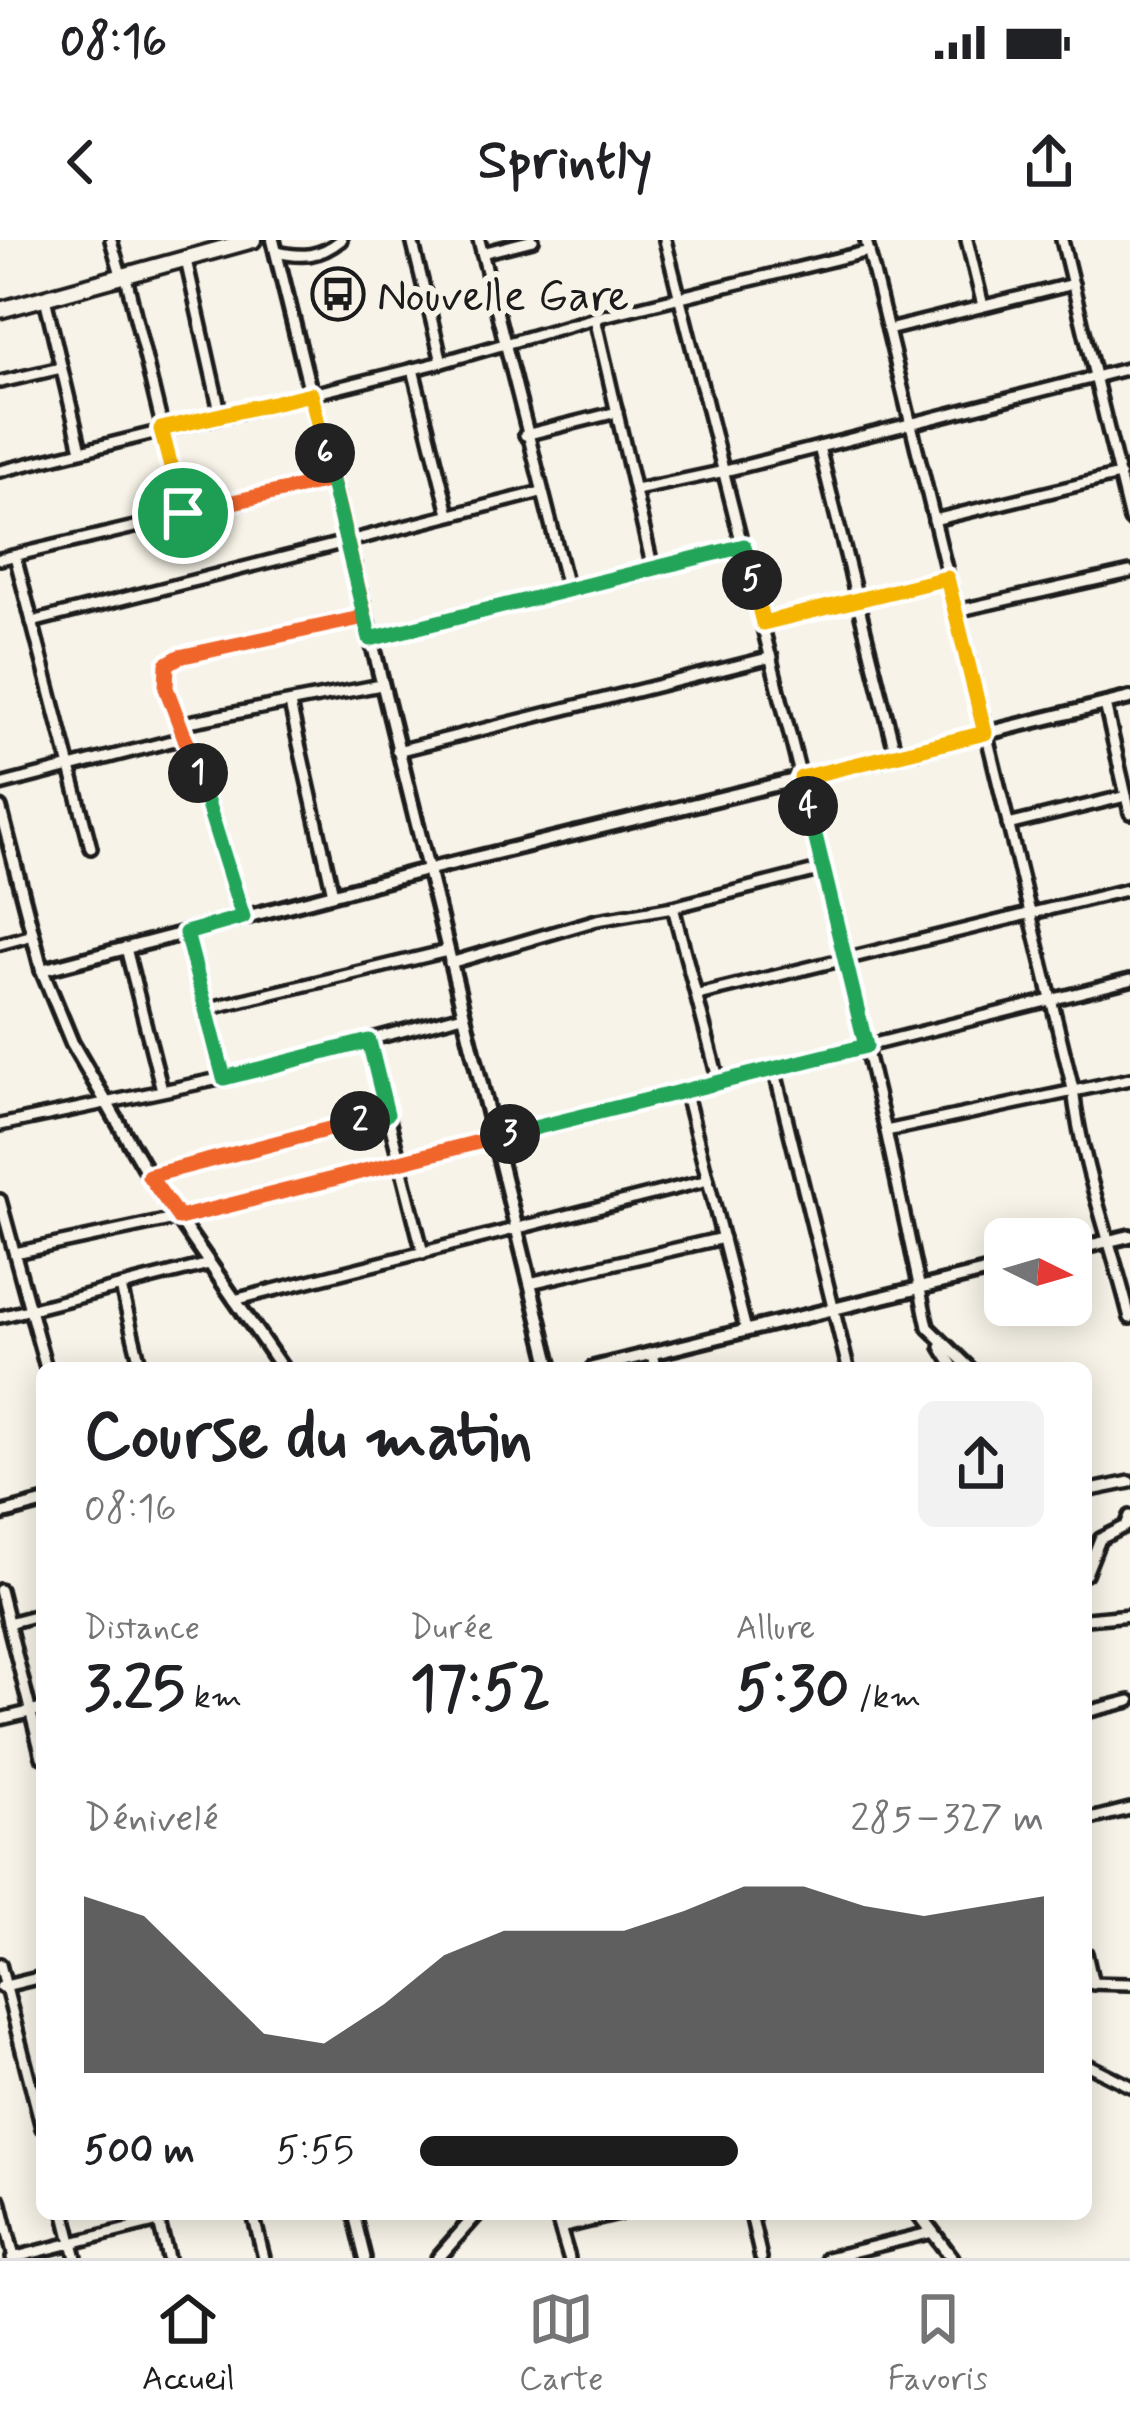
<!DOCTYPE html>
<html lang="fr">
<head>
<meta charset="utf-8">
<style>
	body { margin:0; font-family:Mynerve,sans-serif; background:#f2f2f2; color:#202124; height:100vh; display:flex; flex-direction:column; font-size:45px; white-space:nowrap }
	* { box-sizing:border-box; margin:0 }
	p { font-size:39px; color:#757577 }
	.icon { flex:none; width:66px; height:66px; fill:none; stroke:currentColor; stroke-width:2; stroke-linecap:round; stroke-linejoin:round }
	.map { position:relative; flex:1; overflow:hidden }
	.panel { position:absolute; left:36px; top:1122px; width:1056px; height:858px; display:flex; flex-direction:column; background:#fff; border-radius:18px; box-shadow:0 6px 30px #0003 }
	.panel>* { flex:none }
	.needle { width:78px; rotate:95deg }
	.buttons { position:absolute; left:984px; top:978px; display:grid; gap:24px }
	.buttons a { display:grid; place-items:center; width:108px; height:108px; border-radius:18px; background:#fff; box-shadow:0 6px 30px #0003; font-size:60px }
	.pin { position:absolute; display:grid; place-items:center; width:102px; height:102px; color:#fff; margin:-51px; border:6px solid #fff; border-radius:50%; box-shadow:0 3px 12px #0007 }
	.km { position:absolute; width:60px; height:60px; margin:-30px; border-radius:50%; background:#222; color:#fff; font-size:33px; line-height:60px; text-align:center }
	.round { display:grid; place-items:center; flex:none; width:126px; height:126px; border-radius:18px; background:#f2f2f2 }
	.overview { display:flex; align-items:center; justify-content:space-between; height:204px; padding:0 48px }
	h1 { font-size:66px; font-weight:700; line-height:90px }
	.stats { display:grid; grid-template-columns:repeat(3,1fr); gap:18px; height:204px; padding:12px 48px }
	.stats div { display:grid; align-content:center }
	.stats b { font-size:60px; font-weight:700 }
	.stats small { font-size:33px; font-weight:400 }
	.stats p { font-size:33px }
	.chart { height:336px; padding:24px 48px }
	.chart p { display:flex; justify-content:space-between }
	.chart svg { width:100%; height:216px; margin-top:12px; fill:#1c1c1c; opacity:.7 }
	ul { padding:0 48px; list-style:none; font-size:39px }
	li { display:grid; grid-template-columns:192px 144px 1fr; align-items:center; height:90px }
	li i { height:30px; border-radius:15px; background:#1c1c1c }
	.status { display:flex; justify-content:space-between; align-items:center; height:84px; padding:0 60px; background:#fff; direction:ltr }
	.status svg { height:33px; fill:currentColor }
	header { display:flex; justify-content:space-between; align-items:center; height:156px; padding:0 48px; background:#fff; font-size:54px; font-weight:700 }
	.tab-bar { display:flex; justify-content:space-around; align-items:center; height:168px; border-top:3px solid #e0e0e0; background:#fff; font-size:33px; color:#757577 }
	.tab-bar a { display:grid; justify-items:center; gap:6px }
	.tab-bar .on { color:#1c1c1c }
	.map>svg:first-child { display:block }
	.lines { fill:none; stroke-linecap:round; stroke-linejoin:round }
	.minor-casing { stroke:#1c1c1c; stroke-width:18 }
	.tertiary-casing { stroke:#1c1c1c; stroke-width:20 }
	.primary-casing { stroke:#1c1c1c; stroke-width:22 }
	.minor { stroke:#f7f3e8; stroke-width:9 }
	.tertiary { stroke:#f7f3e8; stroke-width:10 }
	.primary { stroke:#f7f3e8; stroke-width:14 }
	.split-1-casing { stroke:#fff; stroke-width:24 }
	.split-2-casing { stroke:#fff; stroke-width:24 }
	.split-3-casing { stroke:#fff; stroke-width:24 }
	.split-4-casing { stroke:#fff; stroke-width:24 }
	.split-5-casing { stroke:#fff; stroke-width:24 }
	.split-6-casing { stroke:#fff; stroke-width:24 }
	.split-7-casing { stroke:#fff; stroke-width:24 }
	.split-1 { stroke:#f0652b; stroke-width:15 }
	.split-2 { stroke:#22a559; stroke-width:15 }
	.split-3 { stroke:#f0652b; stroke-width:15 }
	.split-4 { stroke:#22a559; stroke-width:15 }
	.split-5 { stroke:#f5b400; stroke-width:15 }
	.split-6 { stroke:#22a559; stroke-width:15 }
	.split-7 { stroke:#f5b400; stroke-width:15 }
	.labels { text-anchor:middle; stroke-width:12; stroke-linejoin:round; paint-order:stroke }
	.poi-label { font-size:45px; fill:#1c1c1c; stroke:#f7f3e8; text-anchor:start }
</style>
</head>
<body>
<div class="status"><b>08:16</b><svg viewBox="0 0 49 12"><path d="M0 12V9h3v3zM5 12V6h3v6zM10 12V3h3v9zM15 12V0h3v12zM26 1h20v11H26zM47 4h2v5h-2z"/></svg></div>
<header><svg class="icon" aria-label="back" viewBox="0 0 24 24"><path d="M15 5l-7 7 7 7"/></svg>Sprintly<svg class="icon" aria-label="share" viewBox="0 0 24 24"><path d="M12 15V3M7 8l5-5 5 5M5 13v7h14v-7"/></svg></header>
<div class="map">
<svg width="1130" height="2018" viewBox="0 0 1130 2018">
	<rect width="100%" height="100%" fill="#f7f3e8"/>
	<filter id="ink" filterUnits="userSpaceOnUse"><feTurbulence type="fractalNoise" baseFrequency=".00833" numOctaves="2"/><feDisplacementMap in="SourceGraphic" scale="24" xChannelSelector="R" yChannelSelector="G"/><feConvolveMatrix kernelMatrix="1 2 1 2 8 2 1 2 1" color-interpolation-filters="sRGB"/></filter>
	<g filter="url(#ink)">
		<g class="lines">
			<!-- minor casing -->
			<g class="minor-casing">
				<g id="minor">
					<path d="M 111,0 L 122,38"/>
					<path d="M 412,0 L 442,122"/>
					<path d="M 479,0 L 568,351"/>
					<path d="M 665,0 L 801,538 L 886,891 L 928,1087 L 970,1128"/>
					<path d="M 866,0 L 1073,849 C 1082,928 1111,1001 1130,1078"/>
					<path d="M 967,0 L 983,66"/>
					<path d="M 1062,0 L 1130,280"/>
					<path d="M 277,12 C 302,18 320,17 341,0"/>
					<path d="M 482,13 L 533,0"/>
					<path d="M 186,20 L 221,176"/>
					<path d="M 126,37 L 183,273"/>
					<path d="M 45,58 L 81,210"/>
					<path d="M 595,78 L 653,329"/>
					<path d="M 888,90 L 1073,44"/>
					<path d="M 413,129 L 449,274"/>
					<path d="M 0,142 L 61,128"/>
					<path d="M 525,195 L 617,172"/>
					<path d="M 819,207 L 896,515"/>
					<path d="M 0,231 L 442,122 L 595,78 L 869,11"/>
					<path d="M 636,250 L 725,231 L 1130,128"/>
					<path d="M 934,280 L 1119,235"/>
					<path d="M 15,316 L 91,608"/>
					<path d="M 0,319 L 332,240"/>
					<path d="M 956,371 L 1130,332"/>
					<path d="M 32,382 L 541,252"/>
					<path d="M 763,383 L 947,338"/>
					<path d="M 370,399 L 744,306"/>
					<path d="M 290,464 L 333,654"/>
					<path d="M 1105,464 L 1130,573"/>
					<path d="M 178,484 L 381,445"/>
					<path d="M 397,511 L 772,417"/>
					<path d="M 0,545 L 183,498"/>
					<path d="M 1008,585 L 1126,556"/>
					<path d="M 673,667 L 719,842"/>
					<path d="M 243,678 L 209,564 L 167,448 L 167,424 L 179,417 L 365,377"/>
					<path d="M 186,693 L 224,838"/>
					<path d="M 0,704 L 33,695"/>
					<path d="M 126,708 L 162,850"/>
					<path d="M 450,723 L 597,680 L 673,667 L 823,629"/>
					<path d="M 698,755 L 1130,649"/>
					<path d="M 206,769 L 447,711"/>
					<path d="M 369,801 L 423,1013"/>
					<path d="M 774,828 L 848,1128"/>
					<path d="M 685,850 L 746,1090"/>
					<path d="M 0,885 L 224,838 L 463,775"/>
					<path d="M 886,891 L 1130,839"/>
					<path d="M 149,936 L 387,874"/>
					<path d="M 0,960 L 46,1128"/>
					<path d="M 15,1013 L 179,978 L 1130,740"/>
					<path d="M 530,1043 L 723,998"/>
					<path d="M 121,1047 L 141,1128"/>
					<path d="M 234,1060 L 708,940"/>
					<path d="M 0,1077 L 209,1024"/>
					<path d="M 941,1107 L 954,1128"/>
					<path d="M 652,1113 L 655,1128"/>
					<path d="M 1086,1251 L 1130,1242"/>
					<path d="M 1086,1334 L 1100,1299 L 1126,1286 L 1130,1276"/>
					<path d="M 0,1350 L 42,1517"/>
					<path d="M 1086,1379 L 1130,1375"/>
					<path d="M 8,1383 L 42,1374"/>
					<path d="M 1086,1472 L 1130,1461"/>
					<path d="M 0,1479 L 42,1469"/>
					<path d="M 1086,1580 L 1130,1569"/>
					<path d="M 1086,1713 L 1093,1744"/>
					<path d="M 0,1724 L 42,1888"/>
					<path d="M 1086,1743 L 1130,1744"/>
					<path d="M 1,1747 L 42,1737"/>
					<path d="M 1086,1824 L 1130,1846"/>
					<path d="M 0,1960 L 14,2017"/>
					<path d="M 65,1974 L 76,2018"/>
					<path d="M 157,1974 L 168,2018"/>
					<path d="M 253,1974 L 264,2018"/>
					<path d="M 354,1974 L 365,2018"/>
					<path d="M 556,1974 L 569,2018"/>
					<path d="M 751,1974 L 761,2018"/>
					<path d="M 561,1988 L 619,1974"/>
					<path d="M 12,2018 L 159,1981"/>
					<path d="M 827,2018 L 933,1992"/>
				</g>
			</g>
			<!-- tertiary casing -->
			<g class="tertiary-casing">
				<g id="tertiary">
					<path d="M 273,0 L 551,1128"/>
					<path d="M 0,568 L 42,730 L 72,803 L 149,936 L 282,1128"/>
					<path d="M 42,730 L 426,630 L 1130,458"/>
					<path d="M 1071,1010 L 1130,996"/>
					<path d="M 593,1128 L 1005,1027"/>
					<path d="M 0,1274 L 42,1263"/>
					<path d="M 919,1974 L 952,2018"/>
					<path d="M 438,2018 L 477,1974"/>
				</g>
			</g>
			<!-- primary casing -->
			<g class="primary-casing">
				<path id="primary" d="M 0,70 L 253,0"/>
			</g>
			<!-- minor -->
			<use href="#minor" class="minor"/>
			<!-- tertiary -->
			<use href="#tertiary" class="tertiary"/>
			<!-- primary -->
			<use href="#primary" class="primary"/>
		</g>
	</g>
	<g class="lines" filter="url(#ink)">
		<!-- split-1 casing -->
		<g class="split-1-casing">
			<path id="split-1" d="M 183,273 L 332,240 L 365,377 L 179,417 L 167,424 L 166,448 L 198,533"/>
		</g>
		<!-- split-2 casing -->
		<g class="split-2-casing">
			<path id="split-2" d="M 198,533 L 243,677 L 186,693 L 224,838 L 369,801 L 387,874 L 360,881"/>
		</g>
		<!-- split-3 casing -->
		<g class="split-3-casing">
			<path id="split-3" d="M 360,881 L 149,936 L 179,978 L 510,894"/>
		</g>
		<!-- split-4 casing -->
		<g class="split-4-casing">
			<path id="split-4" d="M 510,894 L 866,806 L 808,566"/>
		</g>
		<!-- split-5 casing -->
		<g class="split-5-casing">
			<path id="split-5" d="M 752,340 L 763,383 L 947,338 L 985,493 L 801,538 L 808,566"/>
		</g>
		<!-- split-6 casing -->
		<g class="split-6-casing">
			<path id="split-6" d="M 325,213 L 370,399 L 744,306 L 752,340"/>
		</g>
		<!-- split-7 casing -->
		<g class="split-7-casing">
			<path id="split-7" d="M 183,273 L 161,189 L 311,154 L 325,213"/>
		</g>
		<!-- split-1 -->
		<use href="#split-1" class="split-1"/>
		<!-- split-2 -->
		<use href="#split-2" class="split-2"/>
		<!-- split-3 -->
		<use href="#split-3" class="split-3"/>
		<!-- split-4 -->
		<use href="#split-4" class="split-4"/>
		<!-- split-5 -->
		<use href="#split-5" class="split-5"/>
		<!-- split-6 -->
		<use href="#split-6" class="split-6"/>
		<!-- split-7 -->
		<use href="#split-7" class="split-7"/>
	</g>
	<!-- icons -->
	<defs>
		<g id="bus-ring" transform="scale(2.7)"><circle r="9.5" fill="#f7f3e8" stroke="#1c1c1c" stroke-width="1.5"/><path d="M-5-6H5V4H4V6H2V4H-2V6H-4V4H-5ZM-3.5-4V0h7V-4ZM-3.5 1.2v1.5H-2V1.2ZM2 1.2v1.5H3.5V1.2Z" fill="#1c1c1c"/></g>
	</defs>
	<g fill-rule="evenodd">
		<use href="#bus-ring" x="338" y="54"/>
	</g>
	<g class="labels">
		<!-- poi labels -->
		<g class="poi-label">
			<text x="377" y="70">Nouvelle Gare</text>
		</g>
	</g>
</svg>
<div class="buttons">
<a><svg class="needle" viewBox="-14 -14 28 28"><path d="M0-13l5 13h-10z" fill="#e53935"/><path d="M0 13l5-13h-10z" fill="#757577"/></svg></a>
</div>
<div class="pin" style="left:183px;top:273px;background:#1e9e55"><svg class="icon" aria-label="arrive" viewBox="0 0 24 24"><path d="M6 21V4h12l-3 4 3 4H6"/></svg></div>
<b class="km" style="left:198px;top:533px">1</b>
<b class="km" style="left:360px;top:881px">2</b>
<b class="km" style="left:510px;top:894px">3</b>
<b class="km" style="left:808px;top:566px">4</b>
<b class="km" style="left:752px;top:340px">5</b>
<b class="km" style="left:325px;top:213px">6</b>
<section class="panel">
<div class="overview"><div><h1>Course du matin</h1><p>08:16</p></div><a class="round"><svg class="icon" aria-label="share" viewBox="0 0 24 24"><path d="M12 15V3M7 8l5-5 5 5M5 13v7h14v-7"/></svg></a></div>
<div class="stats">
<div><p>Distance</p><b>3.25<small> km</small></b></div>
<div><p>Durée</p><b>17:52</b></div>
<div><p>Allure</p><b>5:30<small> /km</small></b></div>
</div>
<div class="chart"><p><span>Dénivelé</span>285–327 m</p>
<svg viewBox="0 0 160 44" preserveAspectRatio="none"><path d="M0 44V8L10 12L20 24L30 36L40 38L50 30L60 20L70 15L80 15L90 15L100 11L110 6L120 6L130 10L140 12L150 10L160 8V44z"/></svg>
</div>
<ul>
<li><b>500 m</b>5:55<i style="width:51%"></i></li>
</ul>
</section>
</div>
<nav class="tab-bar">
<a class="on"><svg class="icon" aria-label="home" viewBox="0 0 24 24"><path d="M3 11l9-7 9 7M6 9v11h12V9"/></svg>Accueil</a>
<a><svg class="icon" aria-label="map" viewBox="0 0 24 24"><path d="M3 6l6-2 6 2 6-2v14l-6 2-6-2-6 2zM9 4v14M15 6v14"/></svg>Carte</a>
<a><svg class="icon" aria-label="saved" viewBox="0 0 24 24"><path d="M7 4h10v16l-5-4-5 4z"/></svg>Favoris</a>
</nav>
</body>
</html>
